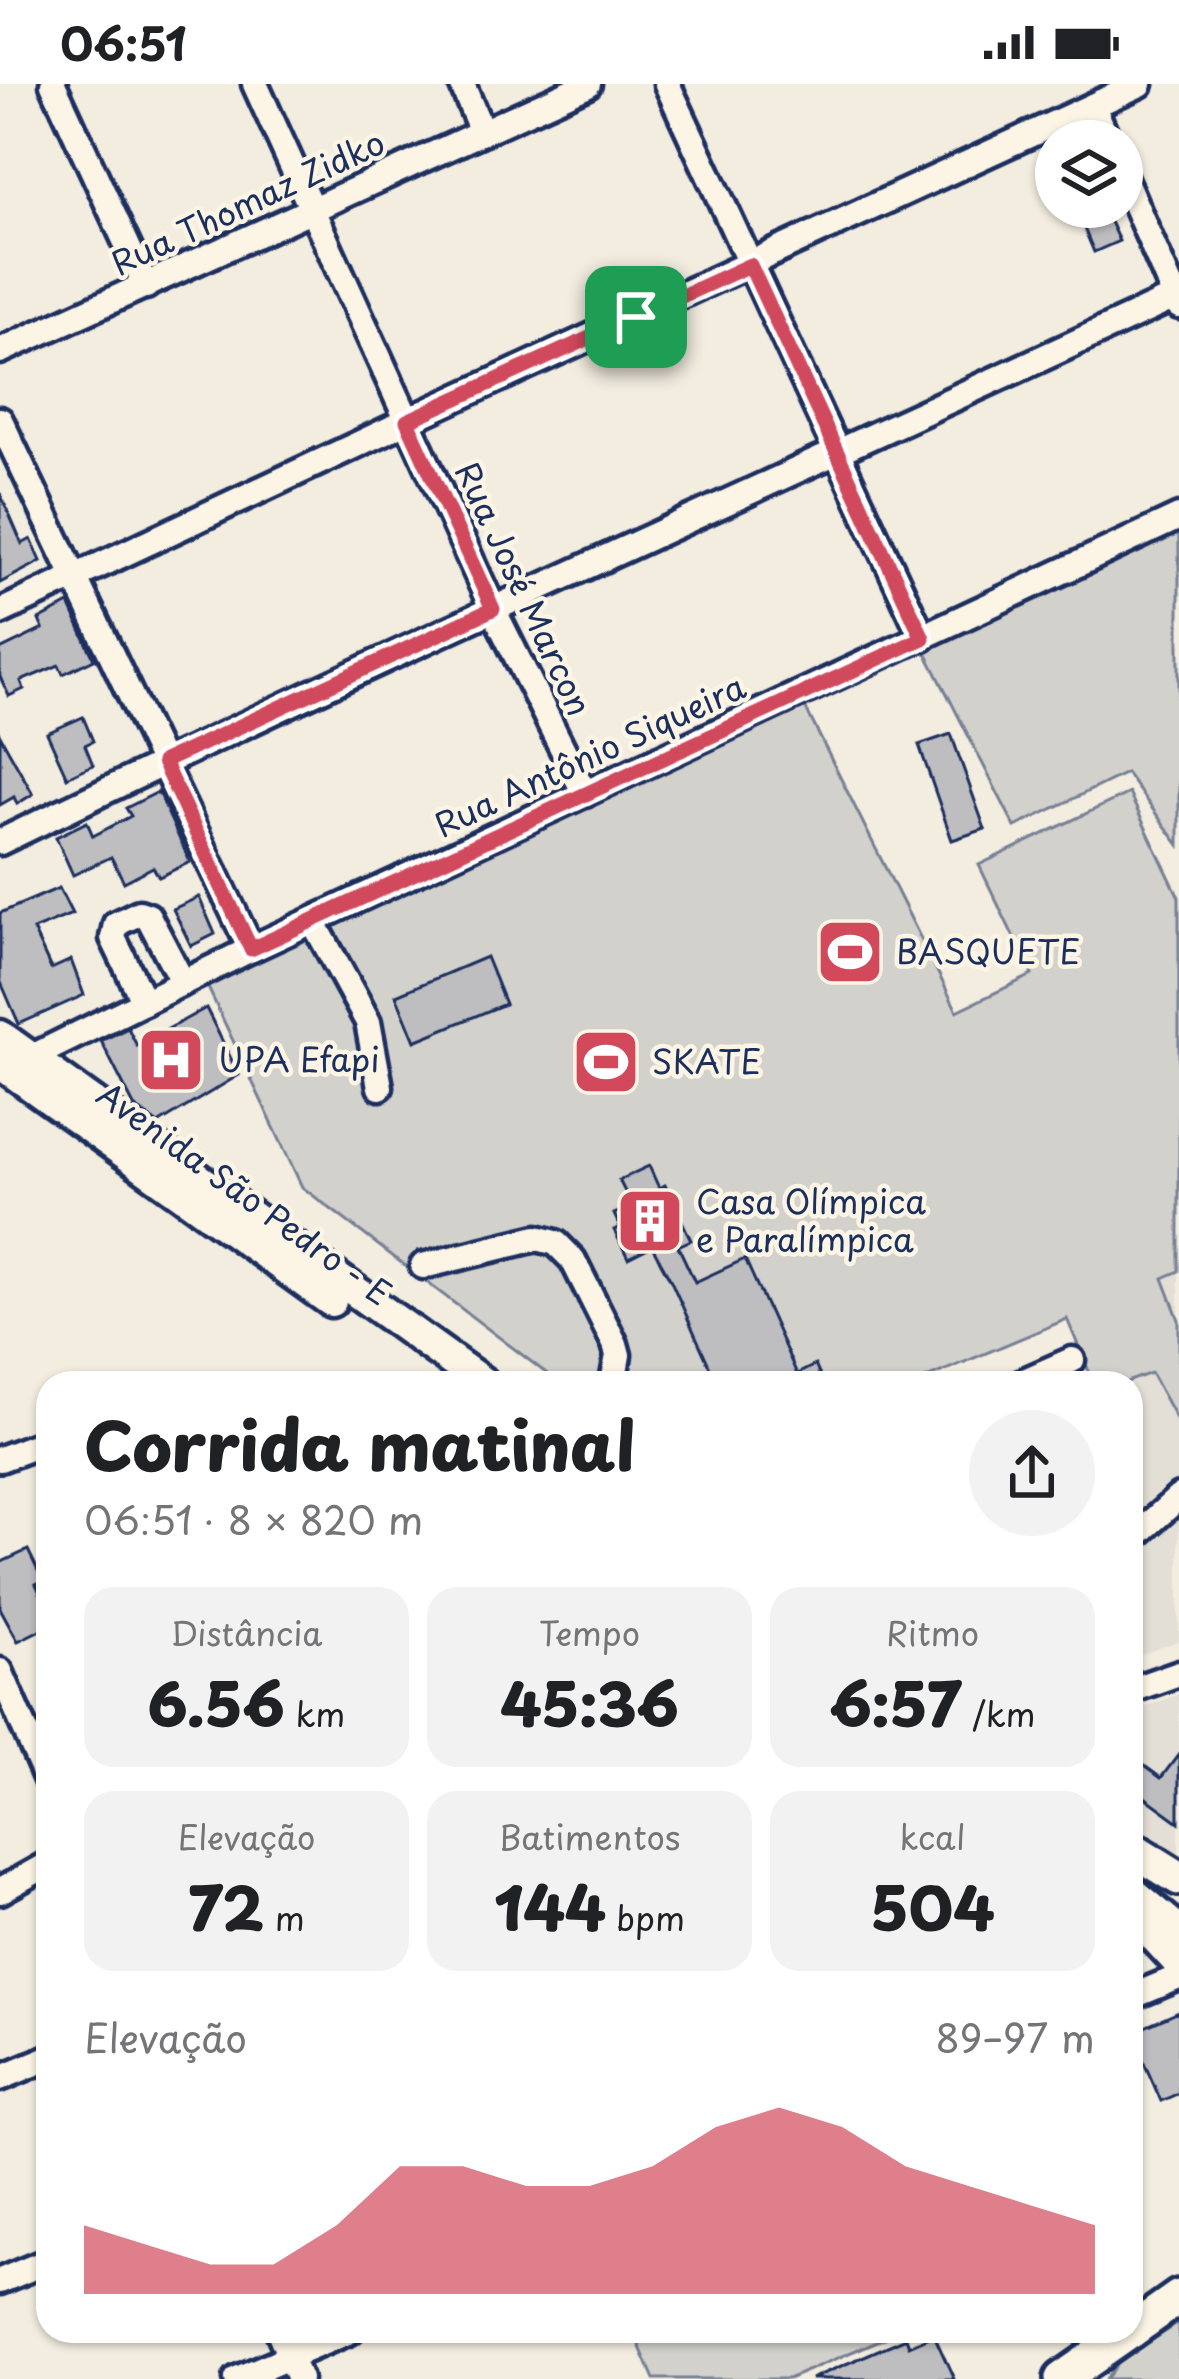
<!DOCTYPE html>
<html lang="pt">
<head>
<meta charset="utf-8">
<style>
	body { margin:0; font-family:"Playpen Sans",sans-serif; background:#f2f2f2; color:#202124; height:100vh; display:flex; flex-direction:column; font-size:45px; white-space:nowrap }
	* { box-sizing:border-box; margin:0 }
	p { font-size:39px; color:#757577 }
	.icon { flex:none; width:66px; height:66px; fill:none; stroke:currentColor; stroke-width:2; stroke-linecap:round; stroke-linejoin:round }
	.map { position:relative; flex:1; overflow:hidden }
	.panel { position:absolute; left:36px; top:1287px; width:1107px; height:972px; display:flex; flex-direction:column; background:#fff; border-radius:36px; box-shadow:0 3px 9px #0004 }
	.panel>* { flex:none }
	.buttons { position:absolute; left:1035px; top:36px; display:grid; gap:24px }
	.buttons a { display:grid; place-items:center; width:108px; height:108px; border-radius:50%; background:#fff; box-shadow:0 3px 9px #0004; font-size:60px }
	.pin { position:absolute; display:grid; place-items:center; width:102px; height:102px; color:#fff; margin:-51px; border-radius:24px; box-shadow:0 6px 18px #0006 }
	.round { display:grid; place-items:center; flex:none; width:126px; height:126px; border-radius:63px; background:#f2f2f2 }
	.headline { display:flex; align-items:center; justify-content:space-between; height:204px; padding:0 48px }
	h1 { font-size:66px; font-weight:800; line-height:90px }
	.figures { display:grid; grid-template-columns:repeat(3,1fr); gap:18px; height:204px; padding:12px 48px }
	.figures div { display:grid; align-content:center; border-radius:30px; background:#f2f2f2; text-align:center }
	.figures b { font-size:60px; font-weight:800 }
	.figures small { font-size:33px; font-weight:400 }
	.figures p { font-size:33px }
	.chart { height:336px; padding:24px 48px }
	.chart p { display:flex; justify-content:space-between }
	.chart svg { width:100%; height:216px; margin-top:12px; fill:#d1495b; opacity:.7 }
	.status { display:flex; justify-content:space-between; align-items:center; height:84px; padding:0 60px; background:#fff; direction:ltr }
	.status svg { height:33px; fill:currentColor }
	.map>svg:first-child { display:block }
	.built { fill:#e3dfd6 }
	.green { fill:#d3d1cc; stroke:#778095; stroke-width:3 }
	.building { fill:#bebec0; stroke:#1b2f5e; stroke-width:3 }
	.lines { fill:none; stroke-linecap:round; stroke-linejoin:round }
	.minor-casing { stroke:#1b2f5e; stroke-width:33 }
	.major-casing { stroke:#1b2f5e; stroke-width:39 }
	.highway-casing { stroke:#1b2f5e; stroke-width:42 }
	.minor { stroke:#fcf5e5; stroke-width:24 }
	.major { stroke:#fcf5e5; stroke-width:30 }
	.highway { stroke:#fcf5e5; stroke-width:33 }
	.route-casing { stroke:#fff; stroke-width:24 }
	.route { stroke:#d1495b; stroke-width:15 }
	.labels { text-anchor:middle; stroke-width:9; stroke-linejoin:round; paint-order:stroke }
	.street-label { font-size:33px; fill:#1b2f5e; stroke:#fcf5e5 }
	.poi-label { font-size:33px; fill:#1b2f5e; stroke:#fcf5e5; text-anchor:start }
</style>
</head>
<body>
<div class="status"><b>06:51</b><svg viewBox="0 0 49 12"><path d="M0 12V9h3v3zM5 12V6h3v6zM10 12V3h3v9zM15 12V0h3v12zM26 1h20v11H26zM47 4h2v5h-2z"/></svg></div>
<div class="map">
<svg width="1179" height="2295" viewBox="0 0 1179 2295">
	<rect width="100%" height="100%" fill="#f3ede0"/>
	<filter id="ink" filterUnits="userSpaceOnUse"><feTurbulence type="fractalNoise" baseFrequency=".00833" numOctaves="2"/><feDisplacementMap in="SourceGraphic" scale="24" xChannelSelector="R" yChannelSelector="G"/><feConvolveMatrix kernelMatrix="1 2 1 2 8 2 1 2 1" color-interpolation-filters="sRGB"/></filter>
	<g filter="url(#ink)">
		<!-- built -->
		<g class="built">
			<path d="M 1179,1187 L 1179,1557 L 1131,1574 L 1131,1299 L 1094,1299 L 1163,1193 Z"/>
			<path d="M 1179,1610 L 1179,1776 L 1131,1739 L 1131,1628 Z"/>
		</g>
		<!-- green -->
		<g class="green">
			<path d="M 1179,441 L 1179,761 L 1126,689 L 1015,743 L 921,559 Z"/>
			<path d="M 800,613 L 957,927 L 1032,891 L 979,781 L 1129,709 L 1179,813 L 1179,1187 L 1163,1194 L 1179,1236 L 1179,1340 L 1151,1289 L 1124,1299 L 1094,1299 L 1067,1235 L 915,1299 L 559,1299 L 302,1103 L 203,893 Z"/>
			<path d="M 1179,2239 L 1179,2295 L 1106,2295 L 1120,2277 Z"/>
			<path d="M 633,2247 L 901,2247 L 788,2295 L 654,2295 Z"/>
		</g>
		<!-- building -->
		<g class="building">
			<path d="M 1075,123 L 1103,123 L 1119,157 L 1094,168 Z"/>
			<path d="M 0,409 L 22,460 L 31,455 L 41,477 L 0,499 Z"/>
			<path d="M 69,520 L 94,575 L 63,590 L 59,581 L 21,597 L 24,605 L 9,612 L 0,593 L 0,566 L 43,545 L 39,536 Z"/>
			<path d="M 83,633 L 93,657 L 85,661 L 93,681 L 67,693 L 47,649 Z"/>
			<path d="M 951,650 L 985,745 L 952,756 L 919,661 Z"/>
			<path d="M 0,651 L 33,710 L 17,720 L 14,713 L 0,721 Z"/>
			<path d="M 158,708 L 190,778 L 159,793 L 153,783 L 124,798 L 111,773 L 73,791 L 56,753 L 87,738 L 93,752 L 131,732 L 126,724 Z"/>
			<path d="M 59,804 L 72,830 L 33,846 L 51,885 L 71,876 L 84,911 L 19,940 L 0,896 L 0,829 Z"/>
			<path d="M 199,813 L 215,850 L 191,862 L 173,825 Z"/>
			<path d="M 486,873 L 505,920 L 415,957 L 396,911 Z"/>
			<path d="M 206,924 L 239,991 L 158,1040 L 134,1022 L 101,957 L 128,944 L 137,962 Z"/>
			<path d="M 649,1082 L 659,1104 L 665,1101 L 691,1156 L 678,1162 L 695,1198 L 745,1175 L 797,1290 L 815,1281 L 823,1299 L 717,1299 L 670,1195 L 652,1162 L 628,1174 L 614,1146 L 620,1143 L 614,1130 L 632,1122 L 619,1096 Z"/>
			<path d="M 28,1466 L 43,1497 L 36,1500 L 46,1521 L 43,1525 L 48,1542 L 18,1557 L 0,1524 L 0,1479 Z"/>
			<path d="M 1179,1670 L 1179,1738 L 1131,1703 L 1131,1672 L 1161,1694 Z"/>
			<path d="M 1179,1928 L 1179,2009 L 1161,2017 L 1131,1949 Z"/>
			<path d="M 934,2251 L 954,2295 L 811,2295 L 906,2254 L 909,2262 Z"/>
		</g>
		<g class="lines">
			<!-- minor casing -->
			<g class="minor-casing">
				<g id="minor">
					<path d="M 53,0 L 146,202"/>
					<path d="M 255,0 L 493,525 L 585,710"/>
					<path d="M 462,0 L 482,48"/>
					<path d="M 667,0 L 923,554"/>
					<path d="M 1093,22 L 1108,57"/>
					<path d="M 1122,90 L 1179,222"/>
					<path d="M 0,267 L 588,0"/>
					<path d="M 0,336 L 251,865"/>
					<path d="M 0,528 L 407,337 L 1140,0"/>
					<path d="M 0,758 C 390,568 786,393 1179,211"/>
					<path d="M 313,837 L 368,938 L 380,1003"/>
					<path d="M 144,918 L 113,854 L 116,840 L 139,829 L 148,832 L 183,899"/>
					<path d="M 30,974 L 251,865 L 1179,433"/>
					<path d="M 423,1182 L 537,1154 L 556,1159 L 573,1176 L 615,1260 L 618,1271 L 613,1299"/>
					<path d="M 1020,1299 L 1072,1276"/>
					<path d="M 0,1375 L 48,1357"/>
					<path d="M 1131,1456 L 1179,1413"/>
					<path d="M 0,1587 L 48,1698"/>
					<path d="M 1131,1606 L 1179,1589"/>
					<path d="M 0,1807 L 48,1780"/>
					<path d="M 1131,1913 L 1179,1893"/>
					<path d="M 0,1994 L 48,1974"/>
					<path d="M 0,2197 L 48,2177"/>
					<path d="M 279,2247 L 299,2295"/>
					<path d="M 237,2295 L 350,2247"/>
				</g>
			</g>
			<!-- major casing -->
			<g class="major-casing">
				<g id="major">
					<path d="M 0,952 L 483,1299"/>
					<path d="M 0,979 L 331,1217"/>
					<path d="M 1131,1807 L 1179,1847"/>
				</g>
			</g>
			<!-- highway casing -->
			<g class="highway-casing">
				<g id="highway">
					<path d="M 1131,1764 L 1179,1794"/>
					<path d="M 1131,1825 L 1179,1877"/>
					<path d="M 1131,2247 L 1179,2213"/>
					<path d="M 1062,2295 L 1131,2247"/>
				</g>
			</g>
			<!-- minor -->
			<use href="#minor" class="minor"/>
			<!-- major -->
			<use href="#major" class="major"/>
			<!-- highway -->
			<use href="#highway" class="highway"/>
		</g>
	</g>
	<g class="lines" filter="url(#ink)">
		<!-- route casing -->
		<g class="route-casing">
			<path id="route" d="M 750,181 L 923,554 L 251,865 L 163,678 L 493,525 L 407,337 Z"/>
		</g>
		<!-- route -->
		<use href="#route" class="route"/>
	</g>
	<!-- icons -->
	<defs>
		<g id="stadium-square" transform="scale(3.45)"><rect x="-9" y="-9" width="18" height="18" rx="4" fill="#d1495b" stroke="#fcf5e5"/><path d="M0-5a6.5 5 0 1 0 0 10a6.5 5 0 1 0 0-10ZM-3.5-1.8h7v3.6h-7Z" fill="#fff"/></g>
		<g id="hospital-square" transform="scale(3.45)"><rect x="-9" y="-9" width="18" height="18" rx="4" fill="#d1495b" stroke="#fcf5e5"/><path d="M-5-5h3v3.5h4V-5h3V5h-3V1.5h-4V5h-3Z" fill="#fff"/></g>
		<g id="building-square" transform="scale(3.45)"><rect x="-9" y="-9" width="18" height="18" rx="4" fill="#d1495b" stroke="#fcf5e5"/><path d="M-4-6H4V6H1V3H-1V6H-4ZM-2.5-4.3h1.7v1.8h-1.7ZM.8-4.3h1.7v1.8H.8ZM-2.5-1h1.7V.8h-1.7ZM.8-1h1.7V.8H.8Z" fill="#fff"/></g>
	</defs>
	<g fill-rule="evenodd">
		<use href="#stadium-square" x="850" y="868"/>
		<use href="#hospital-square" x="171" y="976"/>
		<use href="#stadium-square" x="606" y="978"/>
		<use href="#building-square" x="650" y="1137"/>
	</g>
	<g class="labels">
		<!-- street labels -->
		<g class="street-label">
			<text transform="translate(248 119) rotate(-25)" y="12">Rua Thomaz Zidko</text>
			<text transform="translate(523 505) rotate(65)" y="12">Rua José Marcon</text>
			<text transform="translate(590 672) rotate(-25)" y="12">Rua Antônio Siqueira</text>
			<text transform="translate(244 1110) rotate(36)" y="12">Avenida São Pedro - E</text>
		</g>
		<!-- poi labels -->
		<g class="poi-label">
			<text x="896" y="880">BASQUETE</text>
			<text x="218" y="988">UPA Efapi</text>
			<text x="652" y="990">SKATE</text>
			<text x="696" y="1130">Casa Olímpica<tspan x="696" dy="38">e Paralímpica</tspan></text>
		</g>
	</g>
</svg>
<div class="buttons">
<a><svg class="icon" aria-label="layers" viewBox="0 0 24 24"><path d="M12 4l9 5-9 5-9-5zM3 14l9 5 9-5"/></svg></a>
</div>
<div class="pin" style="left:636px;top:233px;background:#1e9e55"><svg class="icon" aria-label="arrive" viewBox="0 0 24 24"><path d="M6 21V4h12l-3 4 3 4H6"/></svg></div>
<section class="panel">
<div class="headline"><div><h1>Corrida matinal</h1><p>06:51 · 8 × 820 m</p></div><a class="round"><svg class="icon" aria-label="share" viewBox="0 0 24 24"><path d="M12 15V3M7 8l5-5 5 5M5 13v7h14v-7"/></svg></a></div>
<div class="figures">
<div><p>Distância</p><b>6.56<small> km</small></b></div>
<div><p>Tempo</p><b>45:36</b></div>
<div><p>Ritmo</p><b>6:57<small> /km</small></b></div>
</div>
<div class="figures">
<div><p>Elevação</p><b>72<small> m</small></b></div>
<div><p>Batimentos</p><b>144<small> bpm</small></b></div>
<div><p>kcal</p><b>504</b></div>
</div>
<div class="chart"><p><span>Elevação</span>89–97 m</p>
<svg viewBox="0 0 160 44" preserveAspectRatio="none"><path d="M0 44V30L10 34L20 38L30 38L40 30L50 18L60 18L70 22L80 22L90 18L100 10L110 6L120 10L130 18L140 22L150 26L160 30V44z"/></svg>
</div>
</section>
</div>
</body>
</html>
